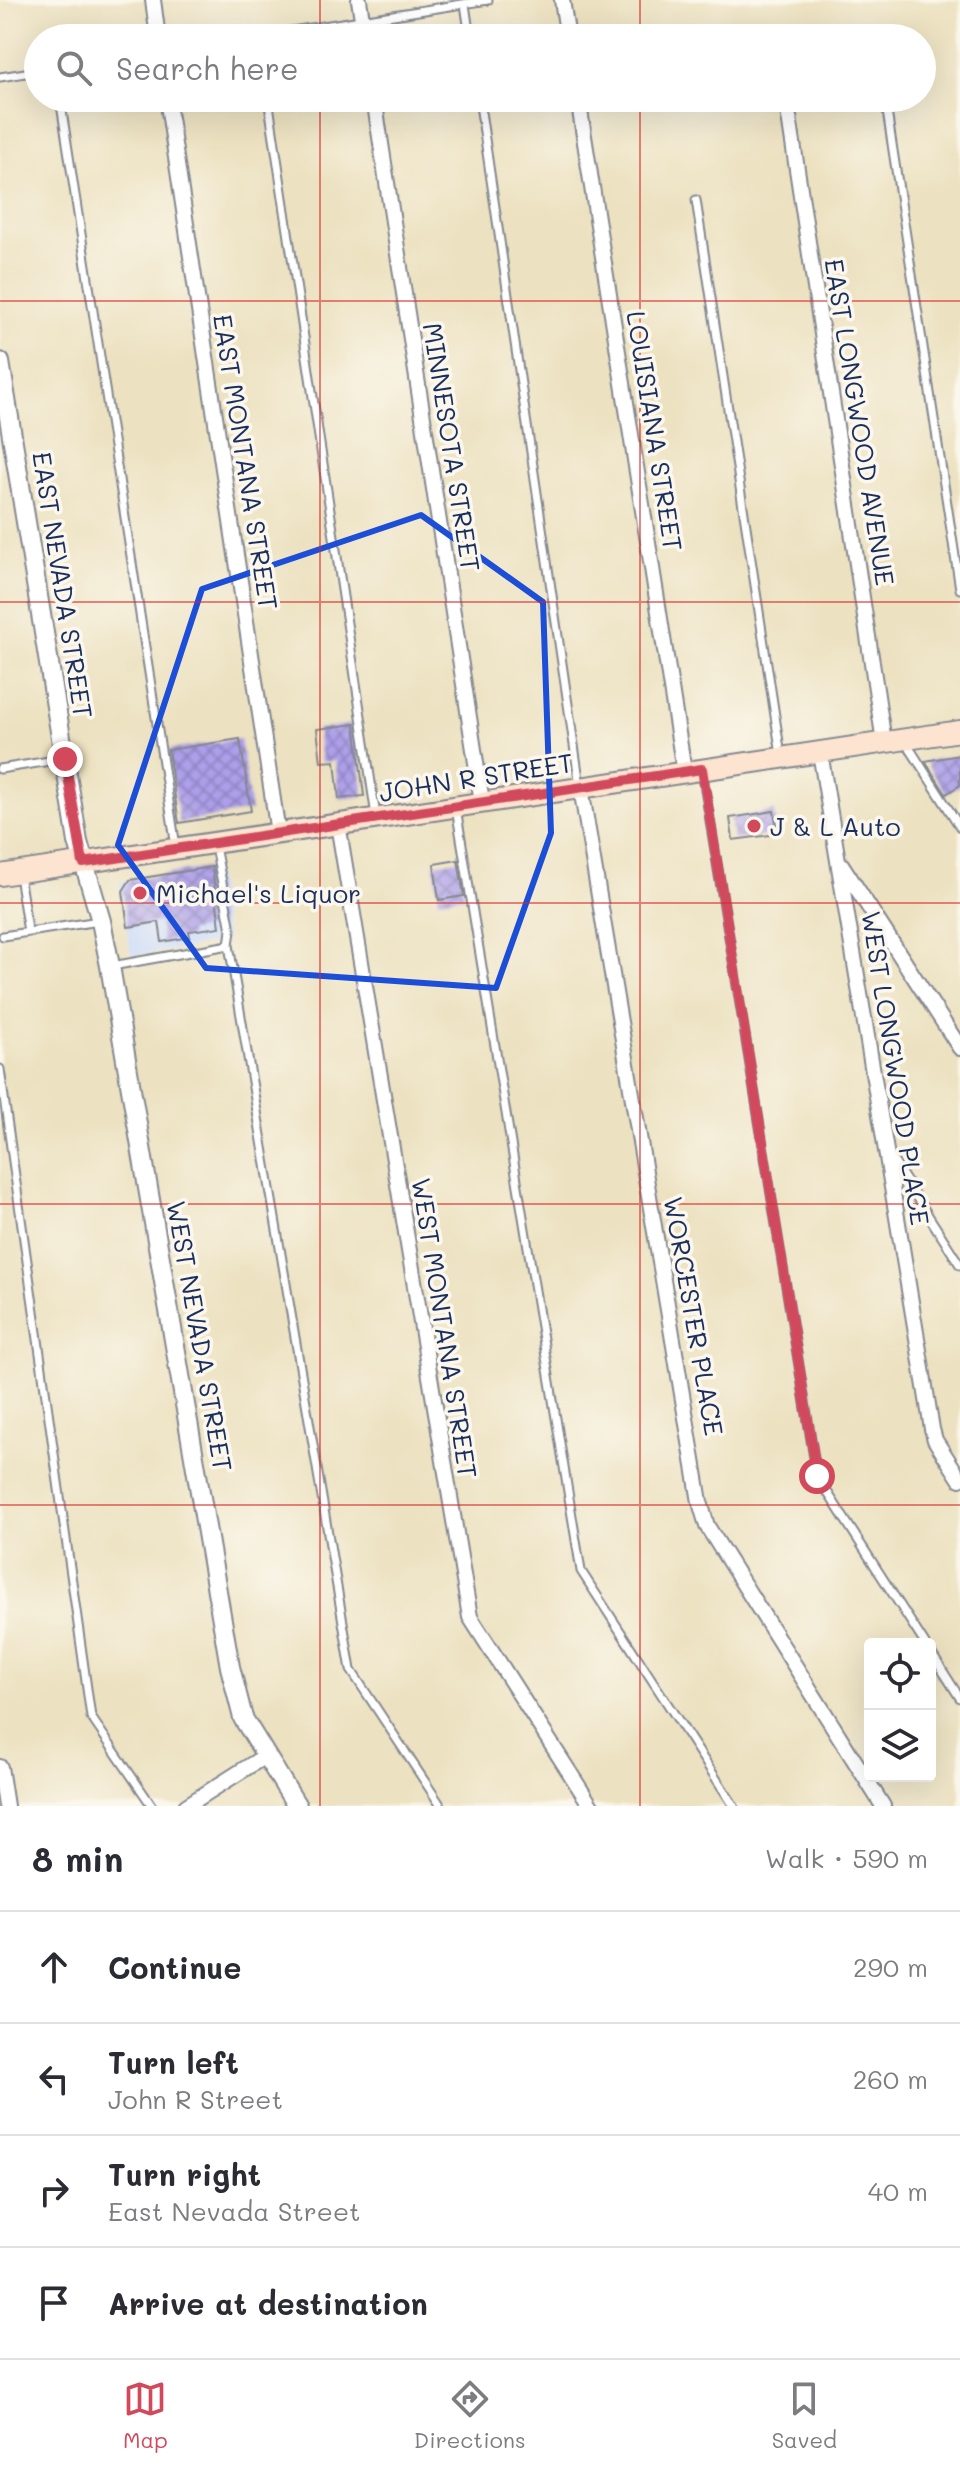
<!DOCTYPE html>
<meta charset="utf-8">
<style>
:root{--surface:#fff;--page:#f7f7f7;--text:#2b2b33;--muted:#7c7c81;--line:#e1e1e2;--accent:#d1495b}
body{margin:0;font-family:Mali,sans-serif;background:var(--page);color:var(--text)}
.controls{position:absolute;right:24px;bottom:24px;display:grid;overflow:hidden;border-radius:8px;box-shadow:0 8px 32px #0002}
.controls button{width:72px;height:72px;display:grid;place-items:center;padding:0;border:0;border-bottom:2px solid var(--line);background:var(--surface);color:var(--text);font:40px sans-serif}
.stop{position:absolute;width:24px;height:24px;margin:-18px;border:6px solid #d1495b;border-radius:50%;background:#fff}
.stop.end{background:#d1495b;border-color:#fff;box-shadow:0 2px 8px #0008}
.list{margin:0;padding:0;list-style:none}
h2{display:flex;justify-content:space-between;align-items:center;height:104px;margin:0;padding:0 32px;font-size:34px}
h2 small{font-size:26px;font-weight:400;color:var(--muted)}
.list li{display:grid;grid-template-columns:52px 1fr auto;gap:24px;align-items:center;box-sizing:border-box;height:112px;padding:0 32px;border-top:2px solid var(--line)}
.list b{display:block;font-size:30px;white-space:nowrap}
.list p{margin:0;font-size:26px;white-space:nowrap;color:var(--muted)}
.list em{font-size:26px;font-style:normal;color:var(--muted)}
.icon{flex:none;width:44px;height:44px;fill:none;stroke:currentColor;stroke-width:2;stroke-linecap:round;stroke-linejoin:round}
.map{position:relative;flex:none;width:960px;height:1806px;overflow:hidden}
.search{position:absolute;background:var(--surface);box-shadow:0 8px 32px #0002;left:24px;right:24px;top:24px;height:88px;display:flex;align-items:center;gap:20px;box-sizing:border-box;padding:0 28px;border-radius:44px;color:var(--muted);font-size:30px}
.sheet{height:552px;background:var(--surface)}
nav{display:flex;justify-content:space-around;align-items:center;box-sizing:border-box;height:112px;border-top:2px solid var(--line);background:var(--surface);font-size:22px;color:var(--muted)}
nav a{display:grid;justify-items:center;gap:4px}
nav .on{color:var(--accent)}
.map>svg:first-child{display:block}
.built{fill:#ccdbfa}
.building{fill:url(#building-cross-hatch)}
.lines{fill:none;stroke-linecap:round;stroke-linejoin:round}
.service-casing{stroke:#84888f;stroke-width:11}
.minor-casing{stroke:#84888f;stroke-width:18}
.tertiary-casing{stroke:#84888f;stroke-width:22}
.secondary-casing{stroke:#84888f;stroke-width:24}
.service{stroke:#fff;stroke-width:7}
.minor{stroke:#fff;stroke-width:14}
.tertiary{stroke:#fff;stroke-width:18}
.secondary{stroke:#fde4d0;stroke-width:20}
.route{stroke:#d1495b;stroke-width:10}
.marked{fill:none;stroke:#1d4ed8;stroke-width:6;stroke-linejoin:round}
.grid{fill:none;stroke:#d62828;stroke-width:2;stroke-opacity:0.55}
.poi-dot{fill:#d1495b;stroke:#fbf7ec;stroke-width:3}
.labels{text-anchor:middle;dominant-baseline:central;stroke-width:7;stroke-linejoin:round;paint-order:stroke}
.street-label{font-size:26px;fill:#1b2f5e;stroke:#fbf7ec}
.poi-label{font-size:26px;fill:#1b2f5e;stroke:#fbf7ec;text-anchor:start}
</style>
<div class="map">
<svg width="960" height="1806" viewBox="0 0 960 1806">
<defs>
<pattern id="building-cross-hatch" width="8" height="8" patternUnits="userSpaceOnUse" patternTransform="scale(2)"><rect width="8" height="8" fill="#ad9fe9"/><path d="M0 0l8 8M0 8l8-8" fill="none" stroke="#8c82c0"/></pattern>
</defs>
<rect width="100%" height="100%" fill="#fbf7ec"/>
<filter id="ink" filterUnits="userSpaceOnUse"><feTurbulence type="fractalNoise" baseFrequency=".0125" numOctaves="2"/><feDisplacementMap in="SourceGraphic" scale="16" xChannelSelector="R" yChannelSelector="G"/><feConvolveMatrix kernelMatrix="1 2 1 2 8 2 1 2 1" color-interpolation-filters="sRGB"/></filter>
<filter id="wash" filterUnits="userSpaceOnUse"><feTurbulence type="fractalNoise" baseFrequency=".006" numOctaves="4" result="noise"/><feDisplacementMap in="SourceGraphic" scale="32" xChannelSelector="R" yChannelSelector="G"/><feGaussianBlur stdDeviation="1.8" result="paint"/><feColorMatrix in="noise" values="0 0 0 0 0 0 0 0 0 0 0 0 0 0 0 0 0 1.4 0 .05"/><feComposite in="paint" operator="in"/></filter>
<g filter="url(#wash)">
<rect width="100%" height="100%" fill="#ece1c0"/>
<path class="built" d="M215,868l11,74 -95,14 -11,-74z"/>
<g id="blocks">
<path class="building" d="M355,724l9,72 -25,3 -4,-38 -14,1 -4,-33z
M240,739l11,72 -72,12 -11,-73z
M960,755v30l-14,9 -21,-33z
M774,811l4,23 -45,6 -3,-22z
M458,860l6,36 -25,4 -5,-36z
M212,867l8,60 -31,4 1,6 -28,5 -3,-20 -31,5 -5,-36 7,-11z"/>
</g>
</g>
<g filter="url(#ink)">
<use href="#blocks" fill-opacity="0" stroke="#84888f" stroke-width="2"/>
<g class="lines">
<g class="service-casing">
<path id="service" d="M465,4l5,34
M247,38l241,-38
M0,77l38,-6
M60,98l116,749
M268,98l108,718
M479,98l101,688
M885,98l75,491
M696,200l85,555
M905,741l55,86
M0,769l62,-10
M702,771l115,705 108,168
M456,808l125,763 153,235
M19,875l9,57
M3,936l96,-15
M229,945l122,725 90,136
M112,966l117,-21 2,-15 -16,-84
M0,1069l91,648 61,89
M890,1156l70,109
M930,1651l30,47"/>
</g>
<g class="minor-casing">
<path id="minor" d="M153,0l5,38
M359,0l6,38
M562,0l6,38
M167,98l111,735
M374,98l108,704
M578,98l106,673
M788,110l96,632
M820,752l112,677 3,11 25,39
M581,788l119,714 7,24 176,280
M338,824l132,793 121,189
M841,864l119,184
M0,1767l6,39
M186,1806l79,-50"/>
</g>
<g class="tertiary-casing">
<path id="tertiary" d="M0,362l78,480 23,79 9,45 120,701 13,51 54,88"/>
</g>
<g class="secondary-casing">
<path id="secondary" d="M0,875l960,-144"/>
</g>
<use href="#service" class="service"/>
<use href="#minor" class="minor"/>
<use href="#tertiary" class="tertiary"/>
<use href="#secondary" class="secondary"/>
</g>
</g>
<g class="lines" filter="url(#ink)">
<path class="route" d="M65,759l18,104 619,-94 115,707"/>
</g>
<path class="marked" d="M421,515l122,87 8,231 -55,155 -290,-20 -88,-123 84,-256z"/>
<path class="grid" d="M320,0v38M640,0v38M320,98v1708M640,98v1708M0,301h960M0,602h960M0,903h960M0,1204h960M0,1505h960"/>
<g class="poi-dot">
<circle cx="754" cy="826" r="8"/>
<circle cx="140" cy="893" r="8"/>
</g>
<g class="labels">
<g class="street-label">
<text transform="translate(860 422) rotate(81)">EAST LONGWOOD AVENUE</text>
<text transform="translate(655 431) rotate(81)">LOUISIANA STREET</text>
<text transform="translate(452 447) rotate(81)">MINNESOTA STREET</text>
<text transform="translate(246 462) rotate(81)">EAST MONTANA STREET</text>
<text transform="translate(63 585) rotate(81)">EAST NEVADA STREET</text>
<text transform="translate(476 777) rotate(-9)">JOHN R STREET</text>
<text transform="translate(896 1068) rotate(81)">WEST LONGWOOD PLACE</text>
<text transform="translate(694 1316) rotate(80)">WORCESTER PLACE</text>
<text transform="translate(445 1328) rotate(81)">WEST MONTANA STREET</text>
<text transform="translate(200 1336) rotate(80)">WEST NEVADA STREET</text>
</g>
<g class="poi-label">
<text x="770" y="826">J &amp; L Auto</text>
<text x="156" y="893">Michael's Liquor</text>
</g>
</g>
</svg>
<div class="controls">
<button><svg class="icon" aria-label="locate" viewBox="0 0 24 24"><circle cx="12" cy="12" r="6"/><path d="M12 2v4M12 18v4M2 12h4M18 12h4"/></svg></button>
<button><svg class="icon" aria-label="layers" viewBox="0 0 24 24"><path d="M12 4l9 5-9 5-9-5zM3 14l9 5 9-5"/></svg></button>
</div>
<div class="stop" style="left:817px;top:1476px"></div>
<div class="stop end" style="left:65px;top:759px"></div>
<div class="search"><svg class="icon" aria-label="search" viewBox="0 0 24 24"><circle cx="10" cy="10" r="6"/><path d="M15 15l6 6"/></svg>Search here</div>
</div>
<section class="sheet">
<h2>8 min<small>Walk · 590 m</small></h2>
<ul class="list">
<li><svg class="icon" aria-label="ahead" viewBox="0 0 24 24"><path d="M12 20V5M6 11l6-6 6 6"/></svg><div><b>Continue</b></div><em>290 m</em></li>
<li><svg class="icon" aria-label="left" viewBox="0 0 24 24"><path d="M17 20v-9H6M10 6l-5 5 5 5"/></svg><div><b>Turn left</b><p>John R Street</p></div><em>260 m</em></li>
<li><svg class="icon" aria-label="right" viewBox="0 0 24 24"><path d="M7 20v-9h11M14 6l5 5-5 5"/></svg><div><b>Turn right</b><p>East Nevada Street</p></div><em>40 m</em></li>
<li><svg class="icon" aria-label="arrive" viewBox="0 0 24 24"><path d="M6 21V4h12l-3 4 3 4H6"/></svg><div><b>Arrive at destination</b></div></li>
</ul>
</section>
<nav>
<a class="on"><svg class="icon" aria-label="map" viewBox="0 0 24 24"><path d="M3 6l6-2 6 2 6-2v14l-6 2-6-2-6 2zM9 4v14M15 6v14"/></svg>Map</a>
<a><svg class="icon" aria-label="directions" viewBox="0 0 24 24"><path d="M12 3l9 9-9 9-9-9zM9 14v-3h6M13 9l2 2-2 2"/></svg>Directions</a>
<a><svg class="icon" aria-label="saved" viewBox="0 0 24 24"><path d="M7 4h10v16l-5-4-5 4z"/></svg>Saved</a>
</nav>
